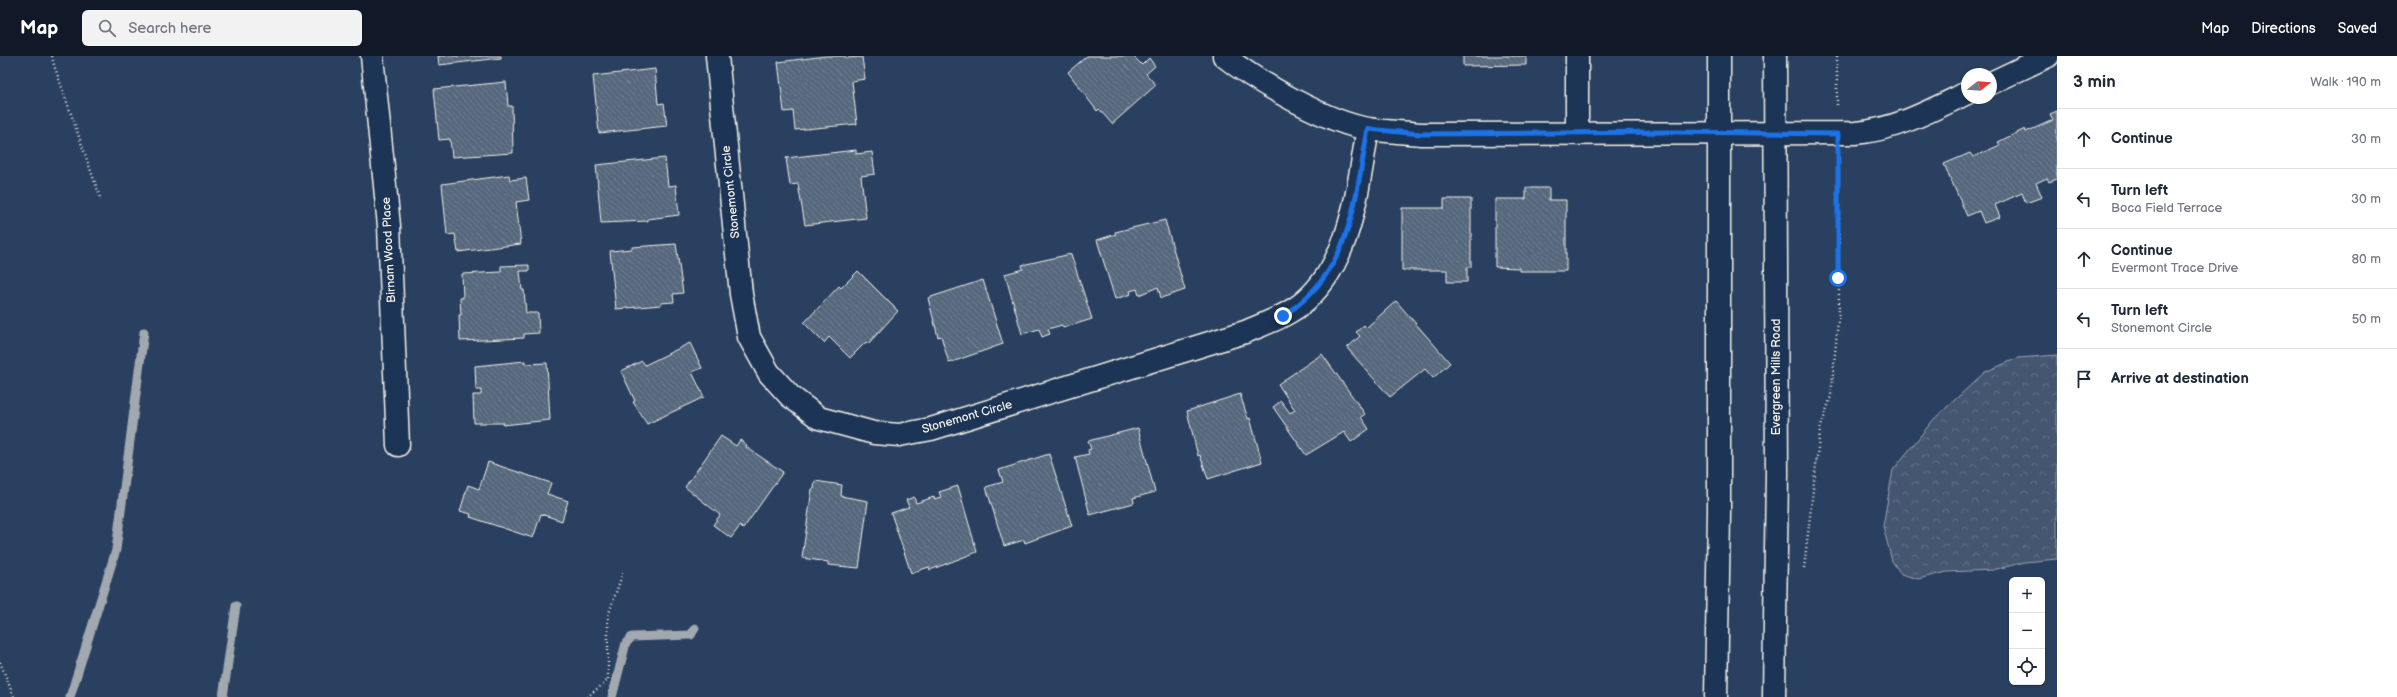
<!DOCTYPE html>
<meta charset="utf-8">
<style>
:root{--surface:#fff;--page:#f2f2f3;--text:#1f2937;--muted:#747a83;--line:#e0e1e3;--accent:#111827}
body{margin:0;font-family:"Balsamiq Sans",sans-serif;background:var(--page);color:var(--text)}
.controls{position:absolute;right:12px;bottom:12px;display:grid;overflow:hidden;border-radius:6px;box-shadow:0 1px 3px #0004}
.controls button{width:36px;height:36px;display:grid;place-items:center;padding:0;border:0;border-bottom:1px solid var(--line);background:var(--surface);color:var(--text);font:20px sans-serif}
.compass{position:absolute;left:1961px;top:12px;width:36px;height:36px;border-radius:50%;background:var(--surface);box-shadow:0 1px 3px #0004;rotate:73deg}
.stop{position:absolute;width:12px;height:12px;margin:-9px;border:3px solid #1a73e8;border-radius:50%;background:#fff}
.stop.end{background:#1a73e8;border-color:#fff;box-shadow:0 1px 4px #0008}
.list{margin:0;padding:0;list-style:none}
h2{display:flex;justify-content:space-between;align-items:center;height:52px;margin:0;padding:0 16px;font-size:17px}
h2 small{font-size:13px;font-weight:400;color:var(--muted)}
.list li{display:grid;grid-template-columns:26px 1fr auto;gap:12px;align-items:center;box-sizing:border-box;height:60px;padding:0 16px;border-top:1px solid var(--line)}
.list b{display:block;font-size:15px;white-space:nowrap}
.list p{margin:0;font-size:13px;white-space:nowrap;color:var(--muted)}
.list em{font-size:13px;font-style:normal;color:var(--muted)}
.icon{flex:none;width:22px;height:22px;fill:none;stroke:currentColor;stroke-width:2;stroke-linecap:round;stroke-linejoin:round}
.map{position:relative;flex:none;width:2057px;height:641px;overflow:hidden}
header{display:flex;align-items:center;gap:24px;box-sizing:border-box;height:56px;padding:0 20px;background:var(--accent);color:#fff}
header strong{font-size:19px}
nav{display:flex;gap:22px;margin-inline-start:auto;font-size:14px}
.search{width:280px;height:36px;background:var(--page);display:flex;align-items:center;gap:10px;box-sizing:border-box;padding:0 14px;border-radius:6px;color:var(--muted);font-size:15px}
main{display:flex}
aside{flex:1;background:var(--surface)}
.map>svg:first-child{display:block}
.forest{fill:url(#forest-crowns);stroke:#9ca4ac}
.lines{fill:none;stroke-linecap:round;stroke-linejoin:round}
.stream{stroke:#a1a8b0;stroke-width:9}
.building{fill:url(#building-back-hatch);stroke:#f4f1e8}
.street-casing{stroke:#f4f1e8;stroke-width:25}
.primary-casing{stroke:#f4f1e8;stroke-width:25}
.path{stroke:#f4f1e8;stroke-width:2.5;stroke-dasharray:1 3;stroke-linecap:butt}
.street{stroke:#1d3557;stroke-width:22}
.primary{stroke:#1d3557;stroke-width:22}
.route{stroke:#1a73e8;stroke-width:5}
.labels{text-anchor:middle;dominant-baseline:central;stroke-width:3;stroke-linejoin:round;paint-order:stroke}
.street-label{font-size:12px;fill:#f4f1e8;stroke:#1d3557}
</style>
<header>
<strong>Map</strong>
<div class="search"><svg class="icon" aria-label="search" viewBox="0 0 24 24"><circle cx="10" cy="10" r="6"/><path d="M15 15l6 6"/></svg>Search here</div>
<nav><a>Map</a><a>Directions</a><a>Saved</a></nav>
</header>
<main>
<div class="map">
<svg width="2057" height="641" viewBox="0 0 2057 641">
<defs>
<pattern id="forest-crowns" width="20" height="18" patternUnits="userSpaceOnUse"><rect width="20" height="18" fill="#445771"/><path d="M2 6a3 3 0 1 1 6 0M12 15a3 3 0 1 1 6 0" fill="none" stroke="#607085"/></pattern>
<pattern id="building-back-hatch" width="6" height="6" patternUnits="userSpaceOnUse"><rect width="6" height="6" fill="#56677d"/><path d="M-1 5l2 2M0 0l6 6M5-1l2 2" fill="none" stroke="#6f7d8f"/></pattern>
</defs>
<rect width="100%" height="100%" fill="#2a4060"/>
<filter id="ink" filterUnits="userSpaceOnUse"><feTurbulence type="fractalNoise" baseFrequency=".025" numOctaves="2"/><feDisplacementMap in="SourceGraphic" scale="8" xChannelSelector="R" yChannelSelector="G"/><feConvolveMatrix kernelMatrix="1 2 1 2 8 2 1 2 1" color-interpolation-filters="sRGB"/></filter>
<g filter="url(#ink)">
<path class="forest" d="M2057,299v204l-32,3 -32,8 -46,2 -29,7 -17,-5 -9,-13 -9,-35 10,-56 41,-51 51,-47 33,-14z"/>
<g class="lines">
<path class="stream" d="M70,641l46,-147 28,-218
M223,641l13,-91
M612,641l14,-54 6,-6 59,-2 4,-7"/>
</g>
<path class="building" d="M438,0h63v2l-62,7z
M826,0h19l1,2 16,-1 3,22 -13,2 5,43 -62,6 -2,-19 -9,1 -6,-50z
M1087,0h46l9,9 7,-7 6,8 -9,8 10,11 -44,39 -13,-15 -2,2 -29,-39z
M1463,0h63v9l-63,1z
M655,13l3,35 6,-1 3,23 -68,7 -6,-57z
M506,26l2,24h4l1,47 -61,4 -2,-18 -11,1 -5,-51z
M2057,55v68l-8,3 -2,-4 -11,5 6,14 -16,6 -4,-10 -27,12 5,12 -16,6 -5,-12 -12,5 -23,-52 26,-11 3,4 27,-12 -2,-3 27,-13 1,3 27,-12 -3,-6z
M856,94v4l16,-2 3,22 -14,2 5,42 -61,7 -7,-41 -8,1 -4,-27z
M665,102l3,28 8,-1 3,30 -31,4v2l-47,2 -5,-58z
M509,119l1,5 16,-2 3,22 -13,2 5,42 -63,8 -3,-18 -8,1 -5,-51z
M1526,132h23v12h17v71h-47v-3l-24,-1v-68h31z
M1444,143h27v68h-4v15h-20v-12h-45v-62h42z
M1165,164l20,70 -24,8 -3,-11 -19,8 -2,-6 -7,2 1,3 -16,5 -18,-59 19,-6 -1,-2z
M676,188l7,49 -10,1 1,8 -13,1v2l-45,4 -6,-58 22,-2v-2z
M1071,198l21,65 -29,9 -1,-3 -14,4 2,5 -8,3 -3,-8 -17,5 -17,-60 18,-5 -1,-4z
M529,209v6h-9l2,19h2l2,23h12l1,20 -15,1v4l-64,3 -1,-26h2l-1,-17h3l-1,-24 39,-2v-6z
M858,215l40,40 -30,33 -2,-2 -16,16 -21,-21 -5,6 -20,-20 35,-37 2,2z
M983,224l20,64 -54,19 -8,-27 -3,1 -10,-39z
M1396,245l54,62 -17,15 -8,-9 -35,28 -43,-49 13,-12 -4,-4 8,-7 2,3z
M690,287l12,25 -10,4 12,25 -57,27 -14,-22 2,-1 -14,-30 21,-10 3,4z
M1322,298l43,60 -4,3 8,12 -18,13 -7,-10 -38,23 -33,-48 8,-6 9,12 5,-3 -17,-26z
M525,305v3l22,-1 3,57 -47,5 1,-2h-30l-1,-28h8v-5h-5l-1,-24z
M1240,338l8,25 2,-1 12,44 -54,17 -8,-24 -2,1 -11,-45z
M1138,372l17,64 -22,6 1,5 -44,12 -15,-58 14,-3 -1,-4 3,-1 -3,-8z
M721,380l15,10 4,-6 7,5 -1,2 37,25 -40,57 -3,-3 -9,12 -18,-13 7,-10 -35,-28z
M1049,398l23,72 -47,17 -1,-3 -20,6 -18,-59 17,-5 -4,-12z
M488,406l63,21 -4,11 21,7 -6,20 -21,-7 -8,24 -63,-21 1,-3 -11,-3 8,-26 11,4z
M815,425l27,4 -1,11 27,5 -9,67 -31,-3v-3l-26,-4 10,-69h2z
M958,430l19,66 -47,18 -1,-3 -18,6 -20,-60 18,-6 -3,-7 8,-3 2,6 18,-6v2l7,-2 -2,-5z"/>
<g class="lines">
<g class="street-casing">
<path id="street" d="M372,0l17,170 9,219
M717,0l24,238 8,43 20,36 21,23 29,22 55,15 25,2 32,-6 314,-97c19,-8 39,-15 55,-27 52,-40 57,-116 68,-176
M1224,0c33,26 104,67 145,73 17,3 35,3 52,5l434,-1c40,-3 77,-23 112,-40
M1991,27l57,-27
M1577,78v-78"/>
</g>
<g class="primary-casing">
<path id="primary" d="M1716,641l3,-184v-457
M1774,641l3,-224 -2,-417"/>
</g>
<path class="path" d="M52,0l2,9 47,135
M1837,0v51
M1804,512l16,-138 11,-34 8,-86 -1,-152
M0,606l14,35
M587,641l21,-17v-64l15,-44"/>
<use href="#street" class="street"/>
<use href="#primary" class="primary"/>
</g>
</g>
<g class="lines" filter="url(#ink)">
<path class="route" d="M1283,260c69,-45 71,-112 85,-187l53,5 252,-2 165,2v144"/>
</g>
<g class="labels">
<g class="street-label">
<text transform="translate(731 136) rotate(-96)">Stonemont Circle</text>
<text transform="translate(389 194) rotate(-93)">Birnam Wood Place</text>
<text transform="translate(1776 321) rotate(-90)">Evergreen Mills Road</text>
<text transform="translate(967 361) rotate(-16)">Stonemont Circle</text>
</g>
</g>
</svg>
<div class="controls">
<button>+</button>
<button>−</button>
<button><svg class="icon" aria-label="locate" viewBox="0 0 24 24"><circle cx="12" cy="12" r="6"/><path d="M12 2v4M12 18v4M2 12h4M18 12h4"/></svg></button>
</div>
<svg class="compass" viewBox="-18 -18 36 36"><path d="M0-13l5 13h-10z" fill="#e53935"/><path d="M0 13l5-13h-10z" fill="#747a83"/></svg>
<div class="stop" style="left:1838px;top:222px"></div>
<div class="stop end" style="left:1283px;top:260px"></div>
</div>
<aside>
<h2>3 min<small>Walk · 190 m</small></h2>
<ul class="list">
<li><svg class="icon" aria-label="ahead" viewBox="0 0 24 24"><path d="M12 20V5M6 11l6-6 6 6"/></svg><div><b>Continue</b></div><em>30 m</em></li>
<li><svg class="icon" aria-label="left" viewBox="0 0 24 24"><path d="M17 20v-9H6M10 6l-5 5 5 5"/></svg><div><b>Turn left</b><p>Boca Field Terrace</p></div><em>30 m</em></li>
<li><svg class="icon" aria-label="ahead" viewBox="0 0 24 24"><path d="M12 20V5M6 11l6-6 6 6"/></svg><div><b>Continue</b><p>Evermont Trace Drive</p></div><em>80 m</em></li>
<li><svg class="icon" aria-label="left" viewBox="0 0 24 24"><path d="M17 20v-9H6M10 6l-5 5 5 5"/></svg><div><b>Turn left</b><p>Stonemont Circle</p></div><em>50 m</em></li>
<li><svg class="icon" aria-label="arrive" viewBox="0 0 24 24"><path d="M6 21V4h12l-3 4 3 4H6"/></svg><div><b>Arrive at destination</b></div></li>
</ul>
</aside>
</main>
